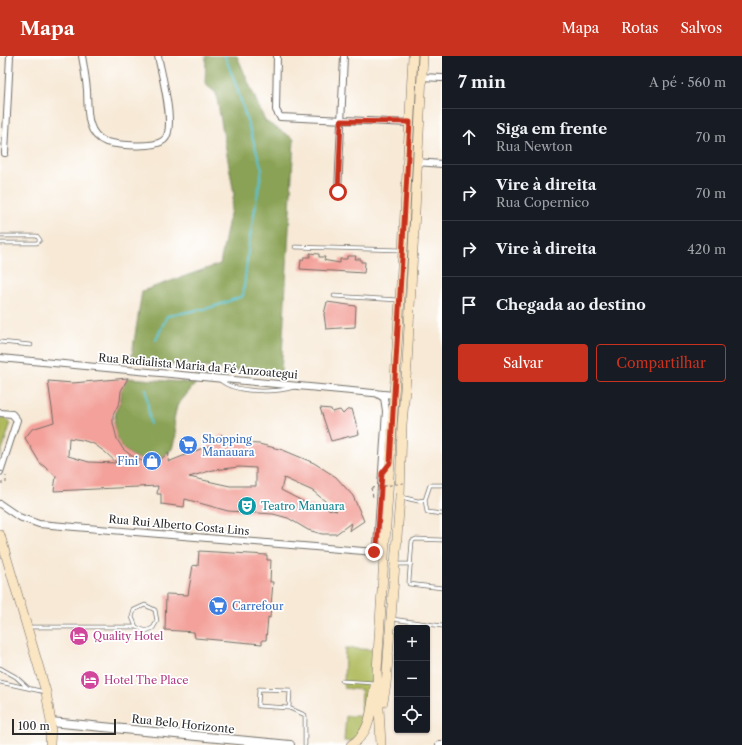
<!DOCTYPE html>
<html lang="pt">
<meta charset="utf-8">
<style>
:root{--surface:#171b24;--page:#242831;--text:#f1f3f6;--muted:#9ea1a6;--line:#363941;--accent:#c8321e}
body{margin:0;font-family:"Libre Caslon Text",serif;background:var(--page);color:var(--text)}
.controls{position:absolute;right:12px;bottom:12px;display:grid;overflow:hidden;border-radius:4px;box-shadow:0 1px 3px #0004}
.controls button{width:36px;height:36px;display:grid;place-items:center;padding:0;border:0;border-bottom:1px solid var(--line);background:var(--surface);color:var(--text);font:20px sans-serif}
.scale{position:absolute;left:12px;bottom:10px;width:104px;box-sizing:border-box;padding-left:4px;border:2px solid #2b2b2b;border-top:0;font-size:11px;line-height:14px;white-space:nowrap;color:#2b2b2b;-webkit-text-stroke:3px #fff;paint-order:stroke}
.stop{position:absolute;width:12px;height:12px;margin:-9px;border:3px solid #c8321e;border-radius:50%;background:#fff}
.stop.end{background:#c8321e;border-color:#fff;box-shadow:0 1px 4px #0008}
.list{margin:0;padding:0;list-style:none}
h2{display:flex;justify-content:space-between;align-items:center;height:52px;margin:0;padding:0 16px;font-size:17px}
h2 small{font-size:13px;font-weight:400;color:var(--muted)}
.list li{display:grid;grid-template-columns:26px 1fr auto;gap:12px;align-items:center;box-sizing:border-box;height:56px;padding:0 16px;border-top:1px solid var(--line)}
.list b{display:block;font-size:15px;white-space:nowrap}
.list p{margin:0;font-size:13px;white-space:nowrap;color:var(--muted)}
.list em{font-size:13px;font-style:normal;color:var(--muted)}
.actions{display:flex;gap:8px;padding:12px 16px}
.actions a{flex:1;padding:9px 0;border:1px solid var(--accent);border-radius:4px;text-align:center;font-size:14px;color:var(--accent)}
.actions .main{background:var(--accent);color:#fff}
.icon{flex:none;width:22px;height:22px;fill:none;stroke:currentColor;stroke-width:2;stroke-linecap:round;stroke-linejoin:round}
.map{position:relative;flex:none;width:442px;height:689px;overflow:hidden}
header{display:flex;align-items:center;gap:24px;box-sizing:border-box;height:56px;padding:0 20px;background:var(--accent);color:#fff}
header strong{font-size:19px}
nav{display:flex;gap:22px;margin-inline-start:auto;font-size:14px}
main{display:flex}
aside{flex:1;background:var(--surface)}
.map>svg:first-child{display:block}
.green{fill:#aeba5c;stroke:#6c7244}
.forest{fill:#8aa254;stroke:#5a6640}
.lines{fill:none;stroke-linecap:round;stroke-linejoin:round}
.stream{stroke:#58c3d1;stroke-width:2}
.building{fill:#f3a19a;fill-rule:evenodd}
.service-casing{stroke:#726e67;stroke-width:4.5}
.minor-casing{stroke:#726e67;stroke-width:8}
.tertiary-casing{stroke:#726e67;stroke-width:10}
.secondary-casing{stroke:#726e67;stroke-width:10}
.path{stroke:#726e67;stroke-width:1;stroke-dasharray:3 3;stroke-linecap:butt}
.service{stroke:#fff;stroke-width:3}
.minor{stroke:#fff;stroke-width:6}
.tertiary{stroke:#fff;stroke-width:8}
.secondary{stroke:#fbe6c4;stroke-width:9}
.path-bridge{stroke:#726e67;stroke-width:1;stroke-dasharray:3 3;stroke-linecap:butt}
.route{stroke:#c8321e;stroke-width:5}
.labels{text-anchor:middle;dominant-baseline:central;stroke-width:3.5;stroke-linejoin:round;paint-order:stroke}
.street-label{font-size:11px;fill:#2b2b2b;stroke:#fff}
.shop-label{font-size:11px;fill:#366cbe;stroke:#fff;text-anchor:start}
.culture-label{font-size:11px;fill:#0d838f;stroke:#fff;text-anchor:start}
.hotel-label{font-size:11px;fill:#b23c85;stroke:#fff;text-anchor:start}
</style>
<header>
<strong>Mapa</strong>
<nav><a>Mapa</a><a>Rotas</a><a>Salvos</a></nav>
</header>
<main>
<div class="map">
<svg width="442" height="689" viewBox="0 0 442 689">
<rect width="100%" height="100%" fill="#fff"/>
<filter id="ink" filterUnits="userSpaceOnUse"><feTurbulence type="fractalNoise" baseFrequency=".025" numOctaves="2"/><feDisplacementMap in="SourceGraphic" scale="8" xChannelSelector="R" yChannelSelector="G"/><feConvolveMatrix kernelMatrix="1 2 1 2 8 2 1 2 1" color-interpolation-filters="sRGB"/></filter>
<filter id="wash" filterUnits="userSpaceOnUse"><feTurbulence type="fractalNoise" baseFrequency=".012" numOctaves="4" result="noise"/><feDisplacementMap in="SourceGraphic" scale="16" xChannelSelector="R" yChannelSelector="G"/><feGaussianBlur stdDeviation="0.9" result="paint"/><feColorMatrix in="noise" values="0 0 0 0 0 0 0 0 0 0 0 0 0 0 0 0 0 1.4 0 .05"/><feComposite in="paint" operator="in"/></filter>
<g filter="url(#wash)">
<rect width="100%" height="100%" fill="#f7e9d6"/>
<path class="green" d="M0,361l6,1 4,7 -10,32z
M345,592l30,2 -8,76 -11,15h-12l2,-25h15l1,-26 -18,-2z"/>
<path class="forest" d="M206,0h31l28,65 29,18 -13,235 -150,-13 11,-70 78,-27 14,-70 -18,-101 -11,-9z
M128,322l68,5 -19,23 -3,13 2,16 -4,14 -17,14c-36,-6 -50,-29 -35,-62 1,-4 1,-6 1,-9 1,-5 5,-10 7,-14z"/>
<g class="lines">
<path class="stream" d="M156,284l11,-24 46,-9 30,-11 6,-53 13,-74 -25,-81 -12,-32
M146,333l4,35"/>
</g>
<g id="blocks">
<path class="building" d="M310,197l9,1v3h6l-1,3 4,1 12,2v-4h7v-3h9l-1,3h6v3h4l-1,11 -64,-4 1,-9h2l1,-3h6z
M327,246l29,4 -1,21 -29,2 -2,-15z
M128,322l-7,13 -1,10 -7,14v8l4,16 6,10 9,7 10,5 13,2 14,-10 -1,9 40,-16 14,-12 2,8 35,2 24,6 31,13 22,14 17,19 11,25 -15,10 2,-8 -15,11h-14l-14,-4 -20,-12 -15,-4 -45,-3 -43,-12 -1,8 -23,-3v-10h-4l1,-8 -104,5 2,-15 -16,-13 -15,-25 7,-9 22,-7 -6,-41 25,2zM69,382l13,2 12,4 11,8 12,11 -28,-1 -21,-6zM239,411l17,1v18h-26l-41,-9 24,-7zM284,422l29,13 24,20 -29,-7 -27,-14z
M320,352l11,1 1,3 8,-2 3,4 4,-4 5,-1 7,25 -28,7z
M199,495l68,4v5h4l-1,22h3l-3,36 -2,-1 -2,23h-4v4l-67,-6 -1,-6 -29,-2 1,-36 22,1 5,-30 5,1z"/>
</g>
</g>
<g filter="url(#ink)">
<use href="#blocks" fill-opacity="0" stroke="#726e67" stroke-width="1"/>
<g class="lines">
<g class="service-casing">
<path id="service" d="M0,180h37l3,4 -3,3h-37
M295,191l107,3
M334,240l64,4
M0,286l31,3
M220,324c15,13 55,13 74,7
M442,429h-12l-5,15 2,12 15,2
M401,441l17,4 7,-1
M442,484l-26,-1 -4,2 -3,40v3l33,4
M396,508h15
M392,563l50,7
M29,571h107l10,4 7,-3 4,-7 -2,-11 -10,-5 -11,5 -2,7 4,10
M0,612l16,9 12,11
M342,625l33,2
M0,626l45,10
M289,652l1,-18 -31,-1 -1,17 31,2 16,7v30"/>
</g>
<g class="minor-casing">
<path id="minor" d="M82,0c2,11 4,23 5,34 1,18 -2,44 19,52 13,3 47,7 58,-2 13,-11 -3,-68 -6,-84
M277,0l-1,54 4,7 130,6
M421,21l21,1
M5,97l5,-97
M417,106l25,2
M338,136l6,-136
M0,302l394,37
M0,357l12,1 5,6 -17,52
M0,448l19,13 20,7 336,28 2,-5 9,-136 -2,-13 -8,-5"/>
</g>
<g class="tertiary-casing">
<path id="tertiary" d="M51,666l239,23
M440,689h2"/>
</g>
<g class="secondary-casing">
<path id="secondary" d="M0,479l46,157 5,30 -1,23
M383,646l3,-17 14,-188 2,-72 5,-60 16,-309
M351,689c21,-13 20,-36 24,-59
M381,689l-4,-74 26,-421 10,-194"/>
</g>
<path class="path" d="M0,427h6v-7
M371,432l2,9"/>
<use href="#service" class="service"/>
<use href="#minor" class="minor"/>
<use href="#tertiary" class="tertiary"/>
<use href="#secondary" class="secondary"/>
<path class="path-bridge" d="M0,415l5,1
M371,432l33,-5"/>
</g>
</g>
<g class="lines" filter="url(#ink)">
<path class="route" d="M338,136l3,-71 69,1 -20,341 -8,10 -5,74 -3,5"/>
</g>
<defs>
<g id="supermarket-disc" transform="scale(1)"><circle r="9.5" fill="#3f7fe0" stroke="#fff"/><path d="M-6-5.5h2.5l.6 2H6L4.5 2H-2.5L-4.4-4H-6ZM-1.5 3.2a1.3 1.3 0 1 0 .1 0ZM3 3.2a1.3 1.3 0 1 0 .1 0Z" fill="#fff"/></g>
<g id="shop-disc" transform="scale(1)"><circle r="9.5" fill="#3f7fe0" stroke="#fff"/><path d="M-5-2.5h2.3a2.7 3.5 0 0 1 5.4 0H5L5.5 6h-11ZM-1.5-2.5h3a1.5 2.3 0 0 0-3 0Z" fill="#fff"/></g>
<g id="theatre-disc" transform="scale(1)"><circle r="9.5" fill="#0f9aa8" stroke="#fff"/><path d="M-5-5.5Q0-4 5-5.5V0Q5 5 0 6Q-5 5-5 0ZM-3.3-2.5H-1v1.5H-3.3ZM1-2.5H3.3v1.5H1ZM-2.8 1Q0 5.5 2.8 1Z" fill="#fff"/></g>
<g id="hotel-disc" transform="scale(1)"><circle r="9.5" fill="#d1479c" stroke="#fff"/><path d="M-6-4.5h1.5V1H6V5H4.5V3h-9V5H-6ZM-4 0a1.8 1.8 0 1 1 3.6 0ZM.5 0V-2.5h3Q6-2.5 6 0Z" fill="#fff"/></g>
</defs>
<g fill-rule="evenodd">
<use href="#supermarket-disc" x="188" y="389"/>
<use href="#shop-disc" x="152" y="405"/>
<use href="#theatre-disc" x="247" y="450"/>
<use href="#supermarket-disc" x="218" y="550"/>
<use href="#hotel-disc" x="79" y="580"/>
<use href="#hotel-disc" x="90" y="624"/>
</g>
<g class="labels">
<g class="street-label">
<text transform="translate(198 310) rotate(5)">Rua Radialista Maria da Fé Anzoategui</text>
<text transform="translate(179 469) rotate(5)">Rua Rui Alberto Costa Lins</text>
<text transform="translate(183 668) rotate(6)">Rua Belo Horizonte</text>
</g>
<g class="shop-label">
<text x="202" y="383">Shopping<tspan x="202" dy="13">Manauara</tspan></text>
<text x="138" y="405" text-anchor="end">Fini</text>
<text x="232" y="550">Carrefour</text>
</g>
<g class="culture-label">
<text x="261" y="450">Teatro Manuara</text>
</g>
<g class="hotel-label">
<text x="93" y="580">Quality Hotel</text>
<text x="104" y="624">Hotel The Place</text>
</g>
</g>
</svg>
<div class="controls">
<button>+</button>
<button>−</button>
<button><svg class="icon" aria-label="locate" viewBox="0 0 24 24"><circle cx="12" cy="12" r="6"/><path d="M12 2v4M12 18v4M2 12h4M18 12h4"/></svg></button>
</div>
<div class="scale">100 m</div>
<div class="stop" style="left:338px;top:136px"></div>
<div class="stop end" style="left:374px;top:496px"></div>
</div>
<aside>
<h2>7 min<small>A pé · 560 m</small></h2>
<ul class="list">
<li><svg class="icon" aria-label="ahead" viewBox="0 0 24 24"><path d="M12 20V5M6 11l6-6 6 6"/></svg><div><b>Siga em frente</b><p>Rua Newton</p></div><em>70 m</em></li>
<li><svg class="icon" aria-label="right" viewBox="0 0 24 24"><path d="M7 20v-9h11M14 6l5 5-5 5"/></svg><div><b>Vire à direita</b><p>Rua Copernico</p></div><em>70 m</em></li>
<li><svg class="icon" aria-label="right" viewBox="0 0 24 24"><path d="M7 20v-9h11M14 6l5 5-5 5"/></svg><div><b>Vire à direita</b></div><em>420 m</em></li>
<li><svg class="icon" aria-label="arrive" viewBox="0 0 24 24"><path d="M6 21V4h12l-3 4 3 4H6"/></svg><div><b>Chegada ao destino</b></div></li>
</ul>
<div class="actions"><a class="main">Salvar</a><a>Compartilhar</a></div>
</aside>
</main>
